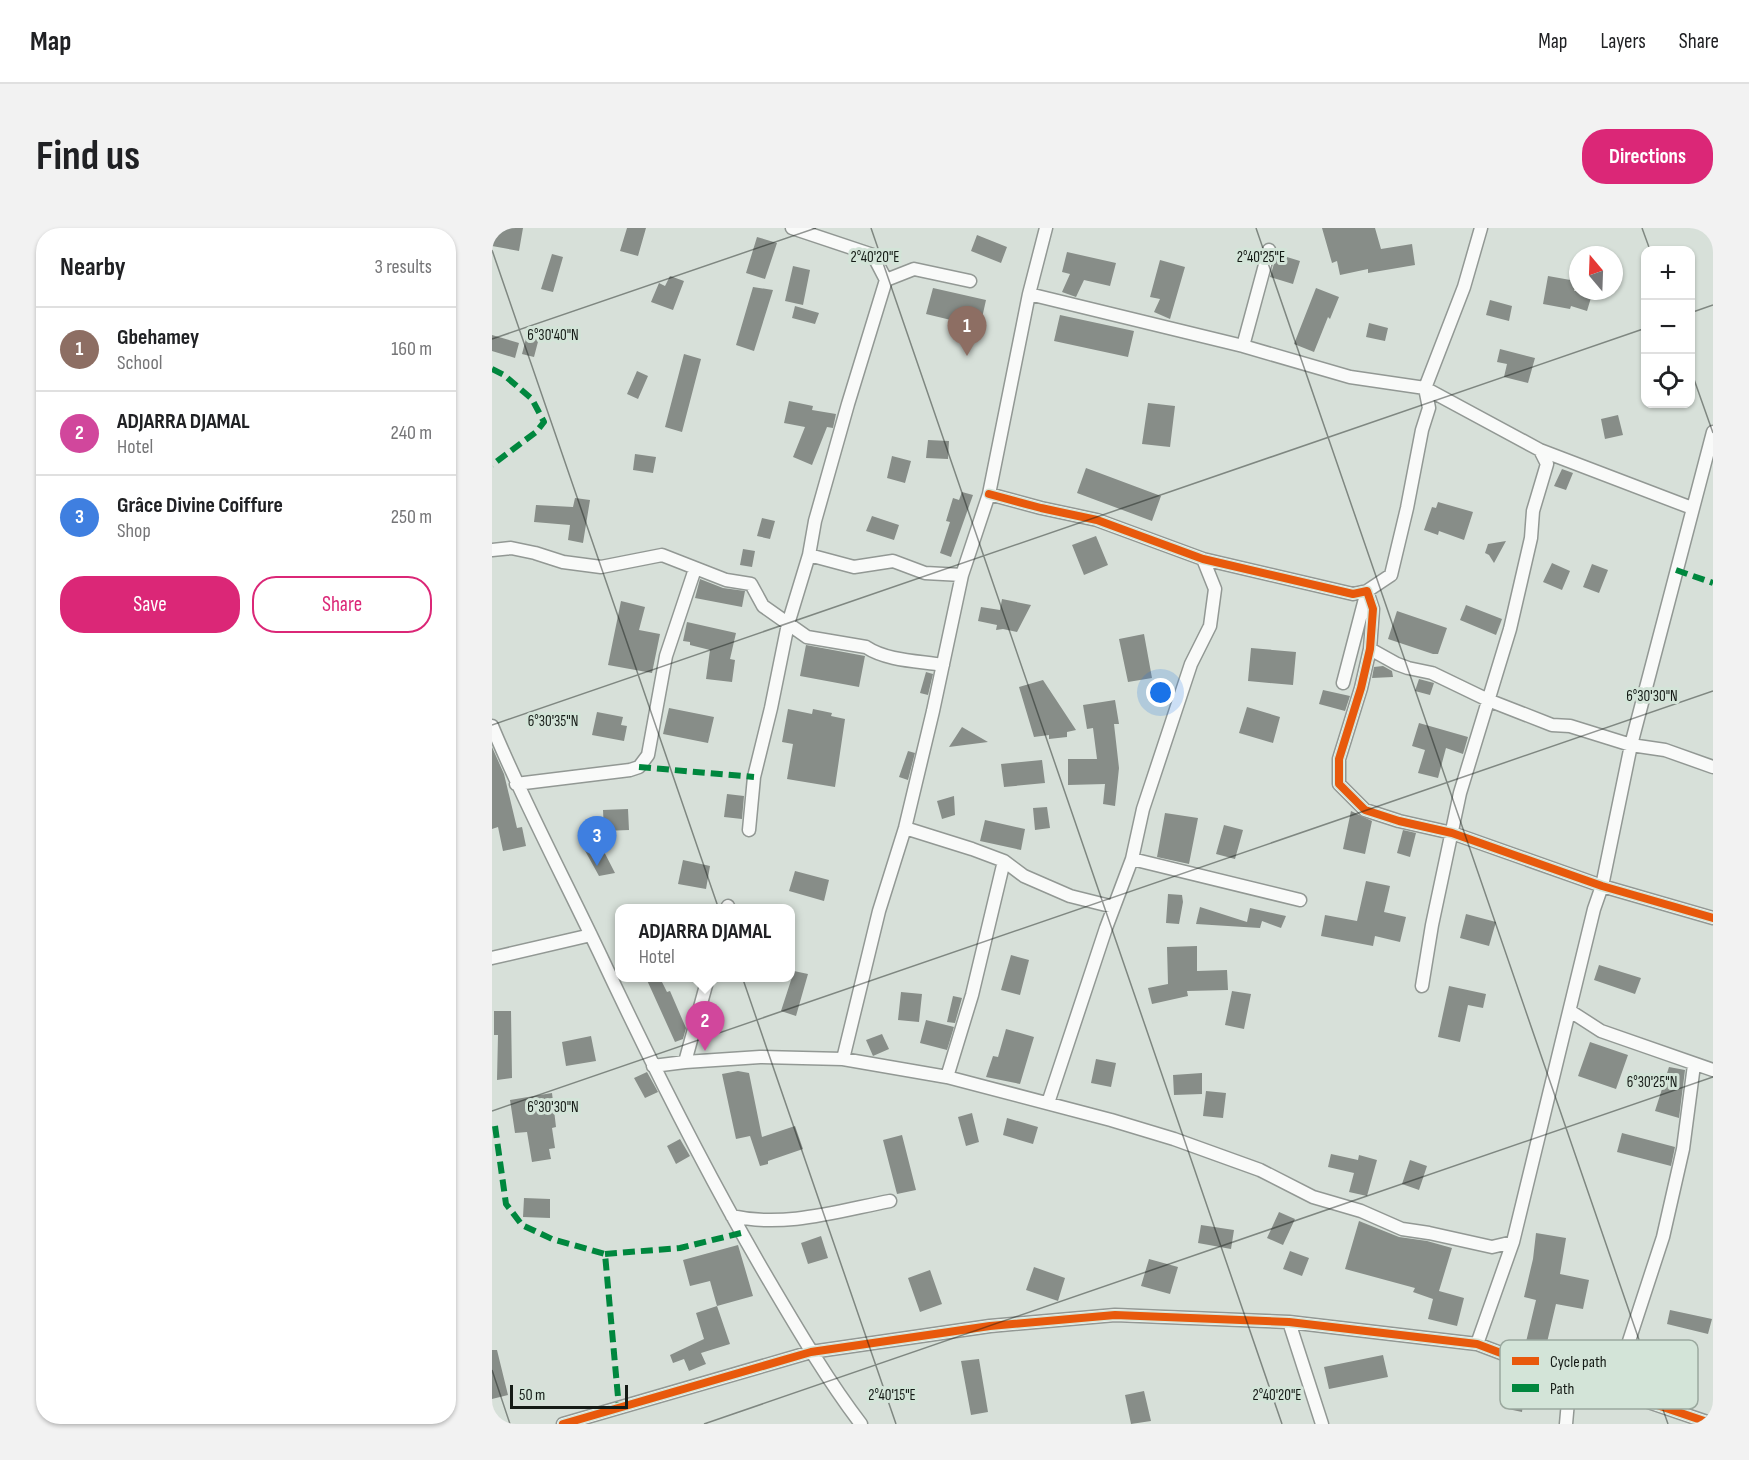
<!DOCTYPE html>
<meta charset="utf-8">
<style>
:root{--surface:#fff;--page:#f2f2f2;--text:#202124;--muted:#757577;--line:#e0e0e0;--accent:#db2777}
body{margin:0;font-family:"Sofia Sans Condensed",sans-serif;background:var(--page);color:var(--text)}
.controls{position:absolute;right:18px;top:18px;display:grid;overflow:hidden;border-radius:12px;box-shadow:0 2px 4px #0004}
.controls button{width:54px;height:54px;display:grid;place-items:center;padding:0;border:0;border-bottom:2px solid var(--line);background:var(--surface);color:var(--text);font:30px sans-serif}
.compass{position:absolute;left:1077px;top:18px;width:54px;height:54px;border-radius:50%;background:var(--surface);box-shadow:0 2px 4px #0004;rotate:341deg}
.scale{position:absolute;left:18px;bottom:15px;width:118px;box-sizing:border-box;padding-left:6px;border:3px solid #151b16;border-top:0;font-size:16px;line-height:21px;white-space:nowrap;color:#151b16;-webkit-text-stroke:4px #d3e4d8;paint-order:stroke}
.you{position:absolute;left:669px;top:465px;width:21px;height:21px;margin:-15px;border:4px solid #fff;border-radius:50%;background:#1a73e8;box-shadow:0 0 0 9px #1a73e833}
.badge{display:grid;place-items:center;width:39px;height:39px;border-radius:50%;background:var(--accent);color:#fff;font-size:20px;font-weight:700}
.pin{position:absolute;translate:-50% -50px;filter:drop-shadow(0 2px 3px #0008)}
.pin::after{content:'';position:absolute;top:32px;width:21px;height:18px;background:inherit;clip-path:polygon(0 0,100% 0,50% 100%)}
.popup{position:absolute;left:123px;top:676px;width:180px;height:78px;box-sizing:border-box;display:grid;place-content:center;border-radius:12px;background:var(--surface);filter:drop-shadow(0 2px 4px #0005);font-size:20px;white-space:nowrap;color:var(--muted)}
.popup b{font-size:22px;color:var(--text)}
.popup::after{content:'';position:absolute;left:50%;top:100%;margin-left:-12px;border:12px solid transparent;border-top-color:var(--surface)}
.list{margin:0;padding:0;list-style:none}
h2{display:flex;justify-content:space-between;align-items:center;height:78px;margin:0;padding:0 24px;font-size:26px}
h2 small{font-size:20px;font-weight:400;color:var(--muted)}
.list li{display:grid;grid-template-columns:39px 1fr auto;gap:18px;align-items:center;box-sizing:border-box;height:84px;padding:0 24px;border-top:2px solid var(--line)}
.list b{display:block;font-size:22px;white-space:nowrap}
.list p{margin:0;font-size:20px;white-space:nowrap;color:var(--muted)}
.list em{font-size:20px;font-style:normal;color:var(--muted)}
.actions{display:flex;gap:12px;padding:18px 24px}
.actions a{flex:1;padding:14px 0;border:2px solid var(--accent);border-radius:24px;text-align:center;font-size:21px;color:var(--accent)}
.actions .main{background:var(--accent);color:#fff}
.icon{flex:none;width:33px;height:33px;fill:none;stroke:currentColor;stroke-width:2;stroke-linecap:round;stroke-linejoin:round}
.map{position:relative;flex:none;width:1221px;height:1196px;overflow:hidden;border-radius:24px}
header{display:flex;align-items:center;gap:36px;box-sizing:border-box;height:84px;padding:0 30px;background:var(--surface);border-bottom:2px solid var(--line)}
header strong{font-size:28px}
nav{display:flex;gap:33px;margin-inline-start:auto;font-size:21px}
.intro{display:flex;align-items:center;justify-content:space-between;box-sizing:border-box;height:144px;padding:0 36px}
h1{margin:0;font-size:42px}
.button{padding:15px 27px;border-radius:24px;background:var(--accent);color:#fff;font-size:21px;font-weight:700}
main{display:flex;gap:36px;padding:0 36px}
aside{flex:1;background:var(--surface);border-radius:24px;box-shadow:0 2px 4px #0004}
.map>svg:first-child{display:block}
.building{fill:#878d88}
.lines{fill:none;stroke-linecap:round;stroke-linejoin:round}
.minor-casing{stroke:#929894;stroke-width:15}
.minor{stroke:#f9faf9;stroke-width:12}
.quiet{stroke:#00873e;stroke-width:6;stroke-dasharray:12 6;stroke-linecap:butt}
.cycleway-casing{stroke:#d3e4d8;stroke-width:11}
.cycleway{stroke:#e8590c;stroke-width:8}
.ticks{fill:none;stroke:#151b16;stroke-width:1.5;stroke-opacity:0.45}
.key{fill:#d3e4d8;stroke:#9aa89e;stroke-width:1.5}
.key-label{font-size:16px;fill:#151b16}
.ticks-label{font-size:15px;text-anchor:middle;fill:#151b16;stroke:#d3e4d8;stroke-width:6;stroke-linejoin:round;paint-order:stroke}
</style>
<header>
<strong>Map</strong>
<nav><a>Map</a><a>Layers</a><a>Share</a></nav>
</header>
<div class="intro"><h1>Find us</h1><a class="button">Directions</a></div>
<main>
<aside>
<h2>Nearby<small>3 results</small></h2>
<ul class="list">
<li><span class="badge" style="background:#8d6e63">1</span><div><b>Gbehamey</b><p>School</p></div><em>160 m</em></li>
<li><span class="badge" style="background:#d1479c">2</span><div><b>ADJARRA DJAMAL</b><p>Hotel</p></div><em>240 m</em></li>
<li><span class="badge" style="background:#3f7fe0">3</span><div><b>Grâce Divine Coiffure</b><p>Shop</p></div><em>250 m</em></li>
</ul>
<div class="actions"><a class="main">Save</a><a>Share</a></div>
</aside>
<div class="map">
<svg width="1221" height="1196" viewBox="0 0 1221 1196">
<rect width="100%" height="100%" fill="#d7e0d9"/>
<path class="building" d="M0,0h31l-4,23 -27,-5z
M135,0h19l-8,28 -18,-5z
M830,0h53l6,21 31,-5 3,21 -47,8v-4l-28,6 -3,-14 -5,2z
M485,7l30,12 -6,16 -30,-12z
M265,9l20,6 -12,36 -19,-6z
M575,24l49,11 -6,23 -26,-6 -8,17 -14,-5 8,-18 -8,-2z
M60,26l11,3 -10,35 -12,-3z
M785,26l23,7 -7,23 -23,-7z
M668,32l25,7 -15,52 -16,-7 6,-13 -10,-2z
M301,38l17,4 -7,35 -18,-4z
M178,48l14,5 -11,29 -22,-8 8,-19 6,3z
M1056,48l28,5 -2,10h19l-6,20 -16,-5 -1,3 -27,-5z
M261,59l20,3 -19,61 -18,-6z
M441,60l53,12 -6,27 -54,-13z
M824,60l23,9 -9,22 -2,-2 -14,35 -20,-8z
M998,72l22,6 -3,15 -23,-6z
M303,78l24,7 -4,11 -23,-6z
M568,87l74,16 -6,26 -74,-16z
M877,95l19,5 -3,13 -19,-4z
M36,103l12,3 -6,23 -12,-3z
M0,107l27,8 -4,15 -23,-7z
M1008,121l35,9 -7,25 -24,-6 3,-13 -10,-2z
M192,126l17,5 -19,73 -17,-5z
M145,143l11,5 -10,23 -11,-5z
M297,173l24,5 -1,4 24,4 -3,14 -6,-1 -15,38 -19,-8 12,-30 -21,-4z
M656,175l27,3 -5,41 -28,-3z
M1126,187l5,20 -18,4 -4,-20z
M436,212l21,1 -1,18 -22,-1z
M143,226l21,3 -3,16 -20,-3z
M400,228l19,5 -6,22 -18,-5z
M594,240l75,28 -9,25 -75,-28z
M1070,241l11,4 -7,17 -12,-4z
M470,264l11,3 -22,62 -11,-4 10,-31 -4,-1 7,-23 6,2z
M83,270l15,2 -7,43 -15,-3 2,-15 -36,-3 2,-17 37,2z
M946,274l35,10 -9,28 -25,-9 -1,4 -14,-5 8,-23 4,1z
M380,288l27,9 -5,15 -28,-9z
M270,290l13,3 -5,18 -13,-3z
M604,308l12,29 -24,10 -12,-30z
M1014,313l-12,22 -5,-8 -4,-2 3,-9z
M251,321l12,2 -3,16 -12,-2z
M1060,335l18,8 -8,19 -19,-8z
M1100,336l16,6 -9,23 -16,-6z
M208,351l23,9 22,3 -3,16 -47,-9z
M510,371l29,6 -14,27 -14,-3 -7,1 1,-5 -19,-4 3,-14 19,3z
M129,373l24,6 -6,23 21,4 -8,39 -44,-8z
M974,377l36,14 -6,16 -36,-15z
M905,383l50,17 -9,26h-5l-45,-15z
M195,394l49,11 -6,26 5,1 -3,22 -26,-3 4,-29 -20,-5v-3l-7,-1z
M652,406l8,44 -24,4 -9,-43z
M314,417l59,11 -6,31 -59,-11z
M759,420l45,4 -3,33 -45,-4z
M891,438l9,5 1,6 -21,1 2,-11z
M434,444l7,2 -5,21 -8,-2z
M927,451l15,4 -4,12 -15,-4z
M551,452l33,50 -9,2v5l-18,2v-4l-15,2 -15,-50z
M831,462l27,6 -5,15 -26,-7z
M623,472l4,24h-5l5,44 -4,38 -12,-2 2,-20 -37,1v-26h29l-4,-31 -6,1 -4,-24z
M755,479l33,10 -7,26 -34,-10z
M177,480l45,9 -6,26 -45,-9z
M296,481l24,5 1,-5 19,4 -1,3 14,3 -10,68 -48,-8 6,-35 -11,-2z
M105,484l26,5 -2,8 6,1 -3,15 -32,-6z
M927,495l49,14 -5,17 -17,-6 -8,30 -20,-5 7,-23 -13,-4z
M470,499l26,15 -39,5z
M0,519l12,27 13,54 5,-1 4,19 -23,5 -5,-24 -6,2z
M416,523l7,2 -7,27 -9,-3z
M550,532l3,23 -41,4 -3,-23z
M235,566l17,2 -2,23 -18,-2z
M462,568l1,19 -13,4 -5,-18z
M555,579l3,21 -15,2 -2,-22z
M136,581l1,21 -25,1 -1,-21z
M859,583l21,10 -7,33 -22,-5z
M673,585l33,5 -9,46 -32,-7z
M493,592l40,9 -4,21 -41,-9z
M732,597l19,5 -8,29 -19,-5z
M911,602l13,3 -6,24 -13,-4z
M106,612l17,33 -16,3 -16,-29z
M191,632l27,6 -4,23 -28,-5z
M303,643l34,9 -5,21 -35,-10z
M874,653l24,5 -6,26 22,5 -6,25 -25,-6 -2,10 -52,-10 4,-21 32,6z
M676,666l14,1 1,7 -4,22 -13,-1z
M708,679l47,15 3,-14 36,8 -5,12 -19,-7 -2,7 -64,-4z
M974,686l30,8 -7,24 -29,-8z
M705,718v25l30,-1 1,20 -41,1 1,5 -36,8 -4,-16 20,-4 -1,-37z
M519,727l18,5 -9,35 -19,-5z
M1107,737l42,13 -6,16 -41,-14z
M302,743l14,3 -12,42 -15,-5z
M154,750h14l7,14 3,-1 16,37 -3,11 -8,3z
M957,758l37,8 -3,14 -15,-3 -8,37 -22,-5z
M740,763l19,3 -7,35 -19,-4z
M409,764l21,2 -3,28 -21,-2z
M461,768l9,2 -7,25 -8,-1z
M2,783h17l1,67 -15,2 1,-45h-4z
M434,792l28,7 -7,23 -27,-7z
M514,801l28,8 -14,47 -34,-7 7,-21 5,1z
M390,806l7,15 -16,7 -7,-16z
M99,808l5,25 -30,5 -4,-24z
M1098,814l38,13 -12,34 -38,-13z
M604,831l20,4 -5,24 -20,-4z
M1177,839l16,3 -6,48 -24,-7z
M246,843l11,2 13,64 33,-11 8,23 -35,12v3l-8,2 -10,-30 -14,3 -14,-65z
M155,844l11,20 -13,6 -11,-20z
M710,845v21l-28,1 -1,-20z
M714,863l20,2 -3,25 -20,-2z
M60,865l4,34 -4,1 3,20 -6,1 2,10 -19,3 -5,-30 -12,1 -5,-33z
M480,885l7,29 -13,4 -8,-29z
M515,890l31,9 -5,17 -30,-9z
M1130,905l53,14 -4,19 -54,-14z
M410,907l14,55 -19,4 -14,-54z
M188,911l10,17 -14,8 -9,-18z
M839,926l27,6 1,-5 18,5 -10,36 -18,-4 5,-19 -26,-6z
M918,932l17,6 -8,24 -17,-6z
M32,970l26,1v19l-27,-1z
M787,984l16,7 -12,26 -16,-7z
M867,993l40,16 28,4 25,7 -13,43 25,7 -7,28 -29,-7 5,-20 -20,-7 2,-4 -70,-19z
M709,997l33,5 -3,19 -33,-6z
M1044,1005l30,5 -6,36 29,6 -6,29 -27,-5 -11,47 -20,-5 11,-46 -12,-3 9,-38z
M329,1008l7,22 -20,6 -7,-21z
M246,1017l15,51 -36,10 -7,-25 -20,5 -7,-26z
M798,1023l19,7 -7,18 -19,-7z
M657,1031l29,8 -8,27 -29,-8z
M542,1039l31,11 -7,23 -32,-11z
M438,1042l12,34 -22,8 -12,-34z
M225,1078l13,38 -29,9 5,11 -17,7 -5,-12 -11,4 -3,-8 34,-16 -8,-26z
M1178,1082l42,9 -4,15 -41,-10z
M0,1122h5l11,45 -16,4z
M891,1127l5,22 -59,12 -5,-22z
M487,1131l9,53 -17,3 -10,-54z
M1020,1159l13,2 -3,23 -14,-3z
M652,1163l7,30 -20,3 -6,-29z"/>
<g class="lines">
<g class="minor-casing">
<path id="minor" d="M300,0l81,27 13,25
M537,66l214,52 107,31 75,11 115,62 152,58
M751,118l26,-96
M497,266l52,14 56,12 106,39 150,35 14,-3 6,18 -3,40 -9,39 -22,71v25l26,26 34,11 53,12 150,53 111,32
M0,322l19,-2 24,5 28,9 38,5 61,-12 64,25 25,4 12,22 44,31 59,10c21,14 53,14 77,18
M317,327l45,12 39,-6 32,12 37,2
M878,421l27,15 11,4 24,5 56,27 64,25 18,1 61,19 34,5 48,17
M851,455l24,-92 24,-16 16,-67 15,-78 7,-22 -4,-20 39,-101 17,-59
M0,498c32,77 71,150 107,226 52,111 107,221 169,327 29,49 58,99 93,145
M24,556l114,-14 9,-3 9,-12 18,-99 29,-87
M413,600l67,21 32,12 20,15 46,20 44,11
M257,602l5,-53 17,-69 17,-84 21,-69 6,-34 33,-117 38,-124 28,-11 56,12
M640,631l168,41
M235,680l1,-2
M0,730l99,-23
M930,758l10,-61 28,-132 50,-164 21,-91 2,-27 14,-47 -7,-14
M1078,783l31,20 112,39
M351,831l36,-148 26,-83 28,-117 29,-136 27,-81 40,-200 17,-66
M193,834l23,-84
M161,838l32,-4 75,-5 83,2 104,18 164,43 63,19 86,31 53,27 48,14 41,18 27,4 63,14 21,-5
M455,849l25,-82 32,-134
M556,875l58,-175 26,-69 11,-50 48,-145 19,-38 5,-37 -12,-30
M240,988c53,12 106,-5 158,-15
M797,1094l33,102
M985,1116l36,-102 81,-333 8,-23 29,-141 82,-313
M1121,1162l50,-153 20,-88 11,-84
M71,1196l248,-72 179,-26 125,-11 174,7 188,22 93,35 43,11 100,34
M1074,1196l4,-45"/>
</g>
<use href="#minor" class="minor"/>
<path class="quiet" d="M0,141l12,6 28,24 12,23 -8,10 -44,33
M1184,342l37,13
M147,539l115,10
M3,898l11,78 16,21 30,14 53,15 14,154
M113,1026l75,-6 61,-15"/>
<g class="cycleway-casing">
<path id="cycleway" d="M497,266l52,14 56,12 106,39 150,35 14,-3 6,18 -3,40 -9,39 -22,71v25l26,26 34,11 53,12 150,53 111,32
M71,1196l248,-72 179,-26 125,-11 174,7 188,22 93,35 43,11 100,34"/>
</g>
<use href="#cycleway" class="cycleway"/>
</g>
<path class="ticks" d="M379,0l411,1196M764,0l412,1196M1150,0l8,22M0,22l404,1174M1198,85l23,-8M0,111l324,-111M1198,140l23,65M0,497l1154,-397M0,883l1221,-420M0,1142l18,54M212,1196l1009,-347"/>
<rect x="1008" y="1112" width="198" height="69" rx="9" class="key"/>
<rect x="1020" y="1129" width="27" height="8" fill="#e8590c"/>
<rect x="1020" y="1156" width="27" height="8" fill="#00873e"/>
<g class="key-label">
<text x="1058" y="1139">Cycle path</text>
<text x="1058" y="1166">Path</text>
</g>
<g class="ticks-label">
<text x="383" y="34">2°40'20"E</text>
<text x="769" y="34">2°40'25"E</text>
<text x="61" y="112">6°30'40"N</text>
<text x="1160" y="473">6°30'30"N</text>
<text x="61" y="498">6°30'35"N</text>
<text x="1160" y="859">6°30'25"N</text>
<text x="61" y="884">6°30'30"N</text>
<text x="400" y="1172">2°40'15"E</text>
<text x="785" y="1172">2°40'20"E</text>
</g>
</svg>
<div class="controls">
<button>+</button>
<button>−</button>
<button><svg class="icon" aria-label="locate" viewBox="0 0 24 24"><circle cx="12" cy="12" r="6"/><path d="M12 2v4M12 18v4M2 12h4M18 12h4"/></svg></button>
</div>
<svg class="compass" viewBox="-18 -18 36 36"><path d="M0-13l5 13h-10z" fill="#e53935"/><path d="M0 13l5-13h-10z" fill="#757577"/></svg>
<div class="scale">50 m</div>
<div class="you"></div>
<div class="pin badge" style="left:475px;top:128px;background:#8d6e63">1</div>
<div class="pin badge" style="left:213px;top:823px;background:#d1479c">2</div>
<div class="popup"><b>ADJARRA DJAMAL</b>Hotel</div>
<div class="pin badge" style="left:105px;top:638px;background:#3f7fe0">3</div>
</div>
</main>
